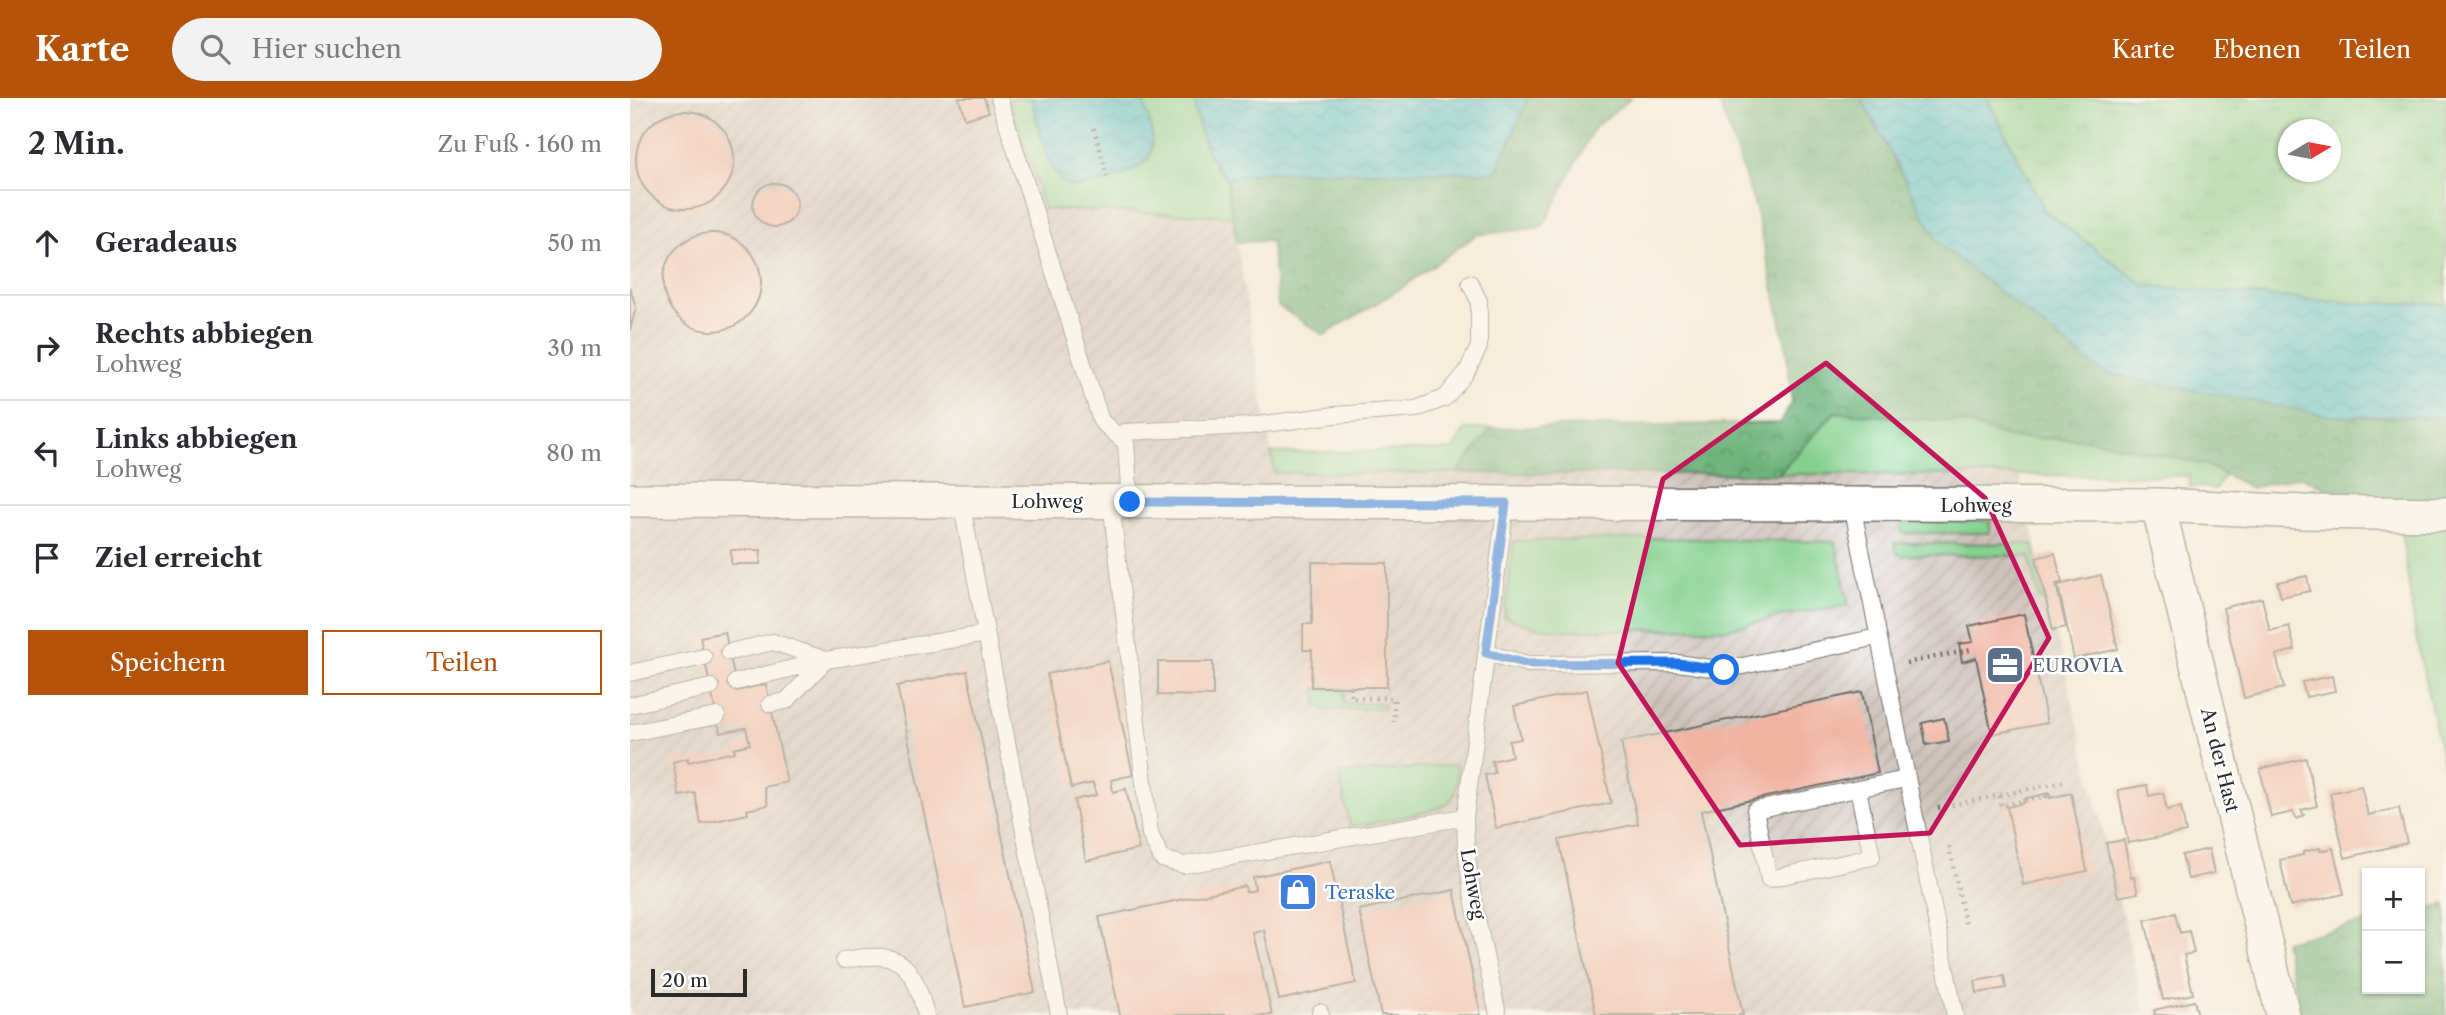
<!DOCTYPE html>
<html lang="de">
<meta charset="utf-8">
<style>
:root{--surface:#fff;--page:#f2f2f3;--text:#2b2b33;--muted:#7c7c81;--line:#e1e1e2;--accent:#b45309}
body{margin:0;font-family:"Libre Caslon Text",serif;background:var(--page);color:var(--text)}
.controls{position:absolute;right:21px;bottom:21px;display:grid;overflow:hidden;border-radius:0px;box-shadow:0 2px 5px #0004}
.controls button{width:63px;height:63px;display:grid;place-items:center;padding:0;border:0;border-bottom:2px solid var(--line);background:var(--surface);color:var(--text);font:35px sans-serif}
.compass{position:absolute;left:1648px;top:21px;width:63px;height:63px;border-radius:50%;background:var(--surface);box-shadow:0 2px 5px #0004;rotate:80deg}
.scale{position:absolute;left:21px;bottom:18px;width:96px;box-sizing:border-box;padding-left:7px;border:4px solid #2b2b2b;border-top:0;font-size:19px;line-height:24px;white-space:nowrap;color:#2b2b2b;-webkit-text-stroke:5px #fff;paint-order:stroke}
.stop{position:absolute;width:21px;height:21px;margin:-16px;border:5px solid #1a73e8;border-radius:50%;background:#fff}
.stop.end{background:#1a73e8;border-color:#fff;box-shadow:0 2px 7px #0008}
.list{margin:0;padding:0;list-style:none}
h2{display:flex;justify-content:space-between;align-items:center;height:91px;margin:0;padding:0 28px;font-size:30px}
h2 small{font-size:23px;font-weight:400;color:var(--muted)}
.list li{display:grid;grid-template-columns:46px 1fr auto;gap:21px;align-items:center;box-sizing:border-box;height:105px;padding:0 28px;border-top:2px solid var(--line)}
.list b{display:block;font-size:26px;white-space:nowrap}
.list p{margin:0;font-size:23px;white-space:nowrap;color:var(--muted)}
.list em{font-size:23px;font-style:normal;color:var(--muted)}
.actions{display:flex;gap:14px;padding:21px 28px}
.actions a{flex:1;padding:16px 0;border:2px solid var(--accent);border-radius:0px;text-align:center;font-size:24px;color:var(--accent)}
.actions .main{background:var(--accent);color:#fff}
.icon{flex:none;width:38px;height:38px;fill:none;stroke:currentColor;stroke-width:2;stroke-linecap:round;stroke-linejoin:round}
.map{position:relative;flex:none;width:1816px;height:917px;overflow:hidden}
header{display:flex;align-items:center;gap:42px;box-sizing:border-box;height:98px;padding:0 35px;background:var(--accent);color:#fff}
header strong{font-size:33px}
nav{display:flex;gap:38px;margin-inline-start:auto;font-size:24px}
.search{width:490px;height:63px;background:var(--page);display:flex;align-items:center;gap:18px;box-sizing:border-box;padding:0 24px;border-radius:38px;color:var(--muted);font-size:26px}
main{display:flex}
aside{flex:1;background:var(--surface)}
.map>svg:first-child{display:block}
.industrial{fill:url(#industrial-furrows)}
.grass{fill:#84d08e;stroke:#587e5c;stroke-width:2}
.forest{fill:url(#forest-crowns);stroke:#4b6e52;stroke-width:2}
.park{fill:url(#park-tufts);stroke:#587e5c;stroke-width:2;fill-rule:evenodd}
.water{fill:url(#water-waves);stroke:#40767c;stroke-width:2}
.building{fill:#f0b3a2}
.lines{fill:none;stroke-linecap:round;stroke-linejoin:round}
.service-casing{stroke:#726f68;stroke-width:18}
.minor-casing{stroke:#726f68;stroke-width:36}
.path{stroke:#726f68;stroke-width:4.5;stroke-dasharray:2 5;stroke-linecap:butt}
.service{stroke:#fff;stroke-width:16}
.minor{stroke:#fff;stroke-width:33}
.route{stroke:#1a73e8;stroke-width:9}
.marked{fill:none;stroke:#c2185b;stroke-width:5;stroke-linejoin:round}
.labels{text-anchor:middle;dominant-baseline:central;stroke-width:5;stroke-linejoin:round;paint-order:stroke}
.street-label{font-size:19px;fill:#2b2b2b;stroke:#fff}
.service-label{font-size:19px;fill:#4e5e75;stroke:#fff;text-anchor:start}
.shop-label{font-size:19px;fill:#366cbe;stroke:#fff;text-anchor:start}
</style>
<header>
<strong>Karte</strong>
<div class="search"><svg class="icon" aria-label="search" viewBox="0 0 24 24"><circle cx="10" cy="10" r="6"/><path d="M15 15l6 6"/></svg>Hier suchen</div>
<nav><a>Karte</a><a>Ebenen</a><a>Teilen</a></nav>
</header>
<main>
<aside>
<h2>2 Min.<small>Zu Fuß · 160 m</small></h2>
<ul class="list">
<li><svg class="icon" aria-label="ahead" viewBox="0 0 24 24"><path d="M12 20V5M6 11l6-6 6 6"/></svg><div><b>Geradeaus</b></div><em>50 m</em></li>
<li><svg class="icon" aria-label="right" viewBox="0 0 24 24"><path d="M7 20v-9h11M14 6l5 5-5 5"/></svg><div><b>Rechts abbiegen</b><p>Lohweg</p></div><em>30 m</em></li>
<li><svg class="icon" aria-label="left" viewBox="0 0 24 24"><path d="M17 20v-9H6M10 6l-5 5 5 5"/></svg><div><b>Links abbiegen</b><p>Lohweg</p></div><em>80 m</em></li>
<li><svg class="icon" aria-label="arrive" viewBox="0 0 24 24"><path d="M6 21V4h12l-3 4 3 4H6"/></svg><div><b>Ziel erreicht</b></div></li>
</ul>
<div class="actions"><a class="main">Speichern</a><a>Teilen</a></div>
</aside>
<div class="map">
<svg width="1816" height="917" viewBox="0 0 1816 917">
<defs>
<pattern id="industrial-furrows" width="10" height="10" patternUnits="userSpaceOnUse" patternTransform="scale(1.75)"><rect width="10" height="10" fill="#cec1ba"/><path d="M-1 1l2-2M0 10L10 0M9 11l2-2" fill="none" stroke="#b1a6a0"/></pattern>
<pattern id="forest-crowns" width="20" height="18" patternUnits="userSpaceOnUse" patternTransform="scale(1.75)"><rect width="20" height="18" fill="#6bb279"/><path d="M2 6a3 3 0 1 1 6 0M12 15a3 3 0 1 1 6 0" fill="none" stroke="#589163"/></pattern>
<pattern id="park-tufts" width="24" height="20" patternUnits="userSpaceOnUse" patternTransform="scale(1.75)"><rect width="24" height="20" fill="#84d08e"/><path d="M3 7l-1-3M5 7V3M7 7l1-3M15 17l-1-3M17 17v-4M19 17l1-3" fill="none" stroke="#6ca974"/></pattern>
<pattern id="water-waves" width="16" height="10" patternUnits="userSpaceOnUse" patternTransform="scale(1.75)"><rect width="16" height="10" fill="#55c2cc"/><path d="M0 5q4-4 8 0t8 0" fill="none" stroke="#479ea6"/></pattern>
</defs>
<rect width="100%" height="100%" fill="#fff"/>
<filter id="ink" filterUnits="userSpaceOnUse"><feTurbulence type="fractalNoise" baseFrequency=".0143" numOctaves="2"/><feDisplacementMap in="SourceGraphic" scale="14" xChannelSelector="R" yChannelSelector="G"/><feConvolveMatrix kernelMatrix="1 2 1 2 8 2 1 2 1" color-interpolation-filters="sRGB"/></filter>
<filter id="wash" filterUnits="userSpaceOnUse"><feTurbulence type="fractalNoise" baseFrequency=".00686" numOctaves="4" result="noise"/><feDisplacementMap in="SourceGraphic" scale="28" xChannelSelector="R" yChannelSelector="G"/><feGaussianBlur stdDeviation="1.57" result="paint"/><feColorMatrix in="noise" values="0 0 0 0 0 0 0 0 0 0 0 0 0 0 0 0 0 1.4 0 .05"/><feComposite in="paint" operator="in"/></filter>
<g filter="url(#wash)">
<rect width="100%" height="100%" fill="#f6edda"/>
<path class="industrial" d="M0,0h564l22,71 10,9 49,295 736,-35 135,577h-1516z"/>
<path class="grass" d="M378,0h23c9,29 13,69 38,88l81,-57 -7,-31h51l22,71 10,9 6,38 -189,-7 -9,-38z
M1205,314l126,10 50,16 76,1 120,26 18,9 -9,15 -27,-3 1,-10 -412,-2z
M862,330l-35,45h-182l-4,-20 181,-3 13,-21z
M1272,423h88v12h-88z
M1770,425l46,1v253l-30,-140z
M1031,440l174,4 14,63 -59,9 -62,15 -164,1 -30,-3 -30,-10 10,-76z
M1264,445l139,1 13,59 -6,-4 -11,-43 -131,-1z
M686,590l28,1v14h39v5l-59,2 -6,-4z
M827,667c0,13 1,27 -8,37 -9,10 -82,23 -99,24l-11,-52z"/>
<path class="forest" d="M898,0h103l-37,30 -51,99 -67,8 -76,54 -76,46 -46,-29 -7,-65 -34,1 -11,-64 43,-6h228z
M1085,0h146l79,147 390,171 116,1v86h-37l-73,-10 -36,-17 -49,12 -44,-23 -120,-26 -76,-1 -50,-16 -126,-10 -57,62 -321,-1 35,-45 288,-5 12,-22 -6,-55 -30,-137 -35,-102z
M1816,806v111h-145l-17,-74 83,-19v67h53v-79z"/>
<path class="park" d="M1357,0h459v206l-92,-1 -209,-17 -100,-75zM1658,32h42v42h-42z"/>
<path class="water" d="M401,0h112c4,18 14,41 6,59 -6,14 -65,34 -79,29 -1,0 -8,-5 -9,-6 -16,-16 -23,-60 -30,-82z
M564,0h334l-31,74h-228l-43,6c-20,-19 -30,-53 -32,-80z
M1231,0h126l58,113 100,75 209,17 92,1v113l-116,-1 -227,-43 -163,-128z"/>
<g id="blocks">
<path class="building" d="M329,0h25l5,14 -24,7z
M6 62a49 49 0 1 1 98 0a49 49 0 1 1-98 0Z
M123 107a22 22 0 1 1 44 0a22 22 0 1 1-44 0Z
M33 184a49 49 0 1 1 98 0a49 49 0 1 1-98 0Z
M0,189l6,21 -6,22z
M101,452h30l-1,14h-29z
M1425,455l7,29 -6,2 10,43 -13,3 -17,-72z
M682,464l75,1v124h-76l1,-37h-9v-26h9z
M1471,477l17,74 -44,10 -16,-74z
M1677,478l3,15 -29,6 -4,-15z
M1632,500l8,33 19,-5 6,24 -19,5 8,33 -40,10 -21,-90z
M1394,516l23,109 -55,11 -16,-76 -14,4 -3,-18 14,-2 -4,-16z
M95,534l12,59 29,-7 21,98 -23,5 4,18 -21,5 1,4 -47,10 -6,-31 -16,3 -6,-34 15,-4v4l47,-10 -1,-4 16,-4 -4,-16 -26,5 -20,-96z
M478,563l25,114 -22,5 2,12 13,-3 13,60 -53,12 -12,-61 22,-5 -3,-12 -22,5 -24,-114z
M528,564h55v34l-55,-1z
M337,573l68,321 -70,15 -68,-321z
M1702,578l3,15 -29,6 -4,-15z
M957,592l24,113 -115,25 -11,-53 10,-2 -3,-12 20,-5 -3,-15 12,-2 -7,-33z
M1232,594l16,81 -177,38 42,204h-147l-37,-175 79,-16 -17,-82z
M1314,620l5,23 -23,4 -4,-22z
M1676,660l11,48 -16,4 3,5 -7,4 -4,-7 -22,5 -11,-48z
M1517,687l2,11 14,-3 4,17 14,-3 5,25 -58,11 -10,-53z
M1731,688l7,29 31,-7 8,35 -62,15 -15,-65z
M1419,695l1,5 21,-5 16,78 -64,14 -16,-78 17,-4 -1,-4z
M1494,742l7,38 3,-1 4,16 -20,4 -12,-54z
M1690,750v3l13,-3 11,46 -54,12 -10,-46 23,-5v-3z
M1579,751l5,24 -26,6 -6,-24z
M700,763l26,122 -77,17 -15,-70 -11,3 19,82h-152l-21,-98 146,-31 1,6 5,-1 4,-1 -2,-13z
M824,792l27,125h-100l-22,-105z
M1545,815l5,20 9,-2 5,22 -10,2 9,39 -30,6 -18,-80z
M1374,878l2,12 -29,5 -2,-12z
M1564,903l4,14h-43l-1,-5z"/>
</g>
</g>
<g filter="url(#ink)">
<use href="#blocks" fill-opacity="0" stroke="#726f68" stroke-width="2"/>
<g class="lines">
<g class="service-casing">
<path id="service" d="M369,0l102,323 25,22 4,59
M489,339l6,-5 124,-6 86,-11 81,-6 29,-11 21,-25 13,-26v-46l-9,-18
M331,403l98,514
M481,404l39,332 12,25 22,6 281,-48
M1222,407l103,510
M99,554l44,-10 53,18 160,-26
M856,555l42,11 150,-1 46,7 153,-33
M0,575l74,-16
M106,584l90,-22 -40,41 -16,3
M0,607l81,-18
M0,635l87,-17
M1228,691l14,68 -103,22 -14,-69 151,-31
M214,862c56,-10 68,1 82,55
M690,914l1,3
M868,917c-13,-65 -33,-132 -33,-198l41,-314"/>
</g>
<g class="minor-casing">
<path id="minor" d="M0,402l1528,5 145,7 143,2
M1528,407l125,510"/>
</g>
<path class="path" d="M464,30l14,51
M1276,565l64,-13
M721,589v11h43v24
M1369,698l2,10 45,-10v2
M1308,710l125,-26
M1319,748l17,82"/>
<use href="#service" class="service"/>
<use href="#minor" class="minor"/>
</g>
</g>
<g class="lines" filter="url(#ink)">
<path class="route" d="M500,404l376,1 -20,150 42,11 150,-1 46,7"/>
</g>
<path d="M0 0H1816V917H0ZM1196,265l159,135 64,140 -119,195 -190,12 -122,-182 45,-184z" fill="#f6edda" fill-opacity=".55" fill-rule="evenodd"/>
<path class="marked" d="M1196,265l159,135 64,140 -119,195 -190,12 -122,-182 45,-184z"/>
<defs>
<g id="office-square" transform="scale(2.0125)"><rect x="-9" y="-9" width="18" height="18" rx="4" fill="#5c6f8a" stroke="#fff"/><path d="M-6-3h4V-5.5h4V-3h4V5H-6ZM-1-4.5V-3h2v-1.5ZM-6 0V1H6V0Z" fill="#fff"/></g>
<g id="shop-square" transform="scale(2.0125)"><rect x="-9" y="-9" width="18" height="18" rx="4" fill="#3f7fe0" stroke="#fff"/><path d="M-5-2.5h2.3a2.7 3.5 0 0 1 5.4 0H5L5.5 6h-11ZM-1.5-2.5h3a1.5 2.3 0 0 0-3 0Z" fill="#fff"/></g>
</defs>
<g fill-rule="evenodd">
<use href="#office-square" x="1375" y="567"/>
<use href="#shop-square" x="668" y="794"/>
</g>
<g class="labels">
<g class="street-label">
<text x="417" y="403">Lohweg</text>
<text x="1346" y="407">Lohweg</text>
<text transform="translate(1590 662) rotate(76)">An der Hast</text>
<text transform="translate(843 786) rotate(80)">Lohweg</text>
</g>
<g class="service-label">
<text x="1402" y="567">EUROVIA</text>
</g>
<g class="shop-label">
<text x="695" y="794">Teraske</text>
</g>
</g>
</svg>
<div class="controls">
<button>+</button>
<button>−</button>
</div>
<svg class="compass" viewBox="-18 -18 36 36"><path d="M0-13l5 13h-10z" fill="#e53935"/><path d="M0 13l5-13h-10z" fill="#7c7c81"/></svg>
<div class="scale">20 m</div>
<div class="stop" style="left:1094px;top:572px"></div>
<div class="stop end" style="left:500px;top:404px"></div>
</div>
</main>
